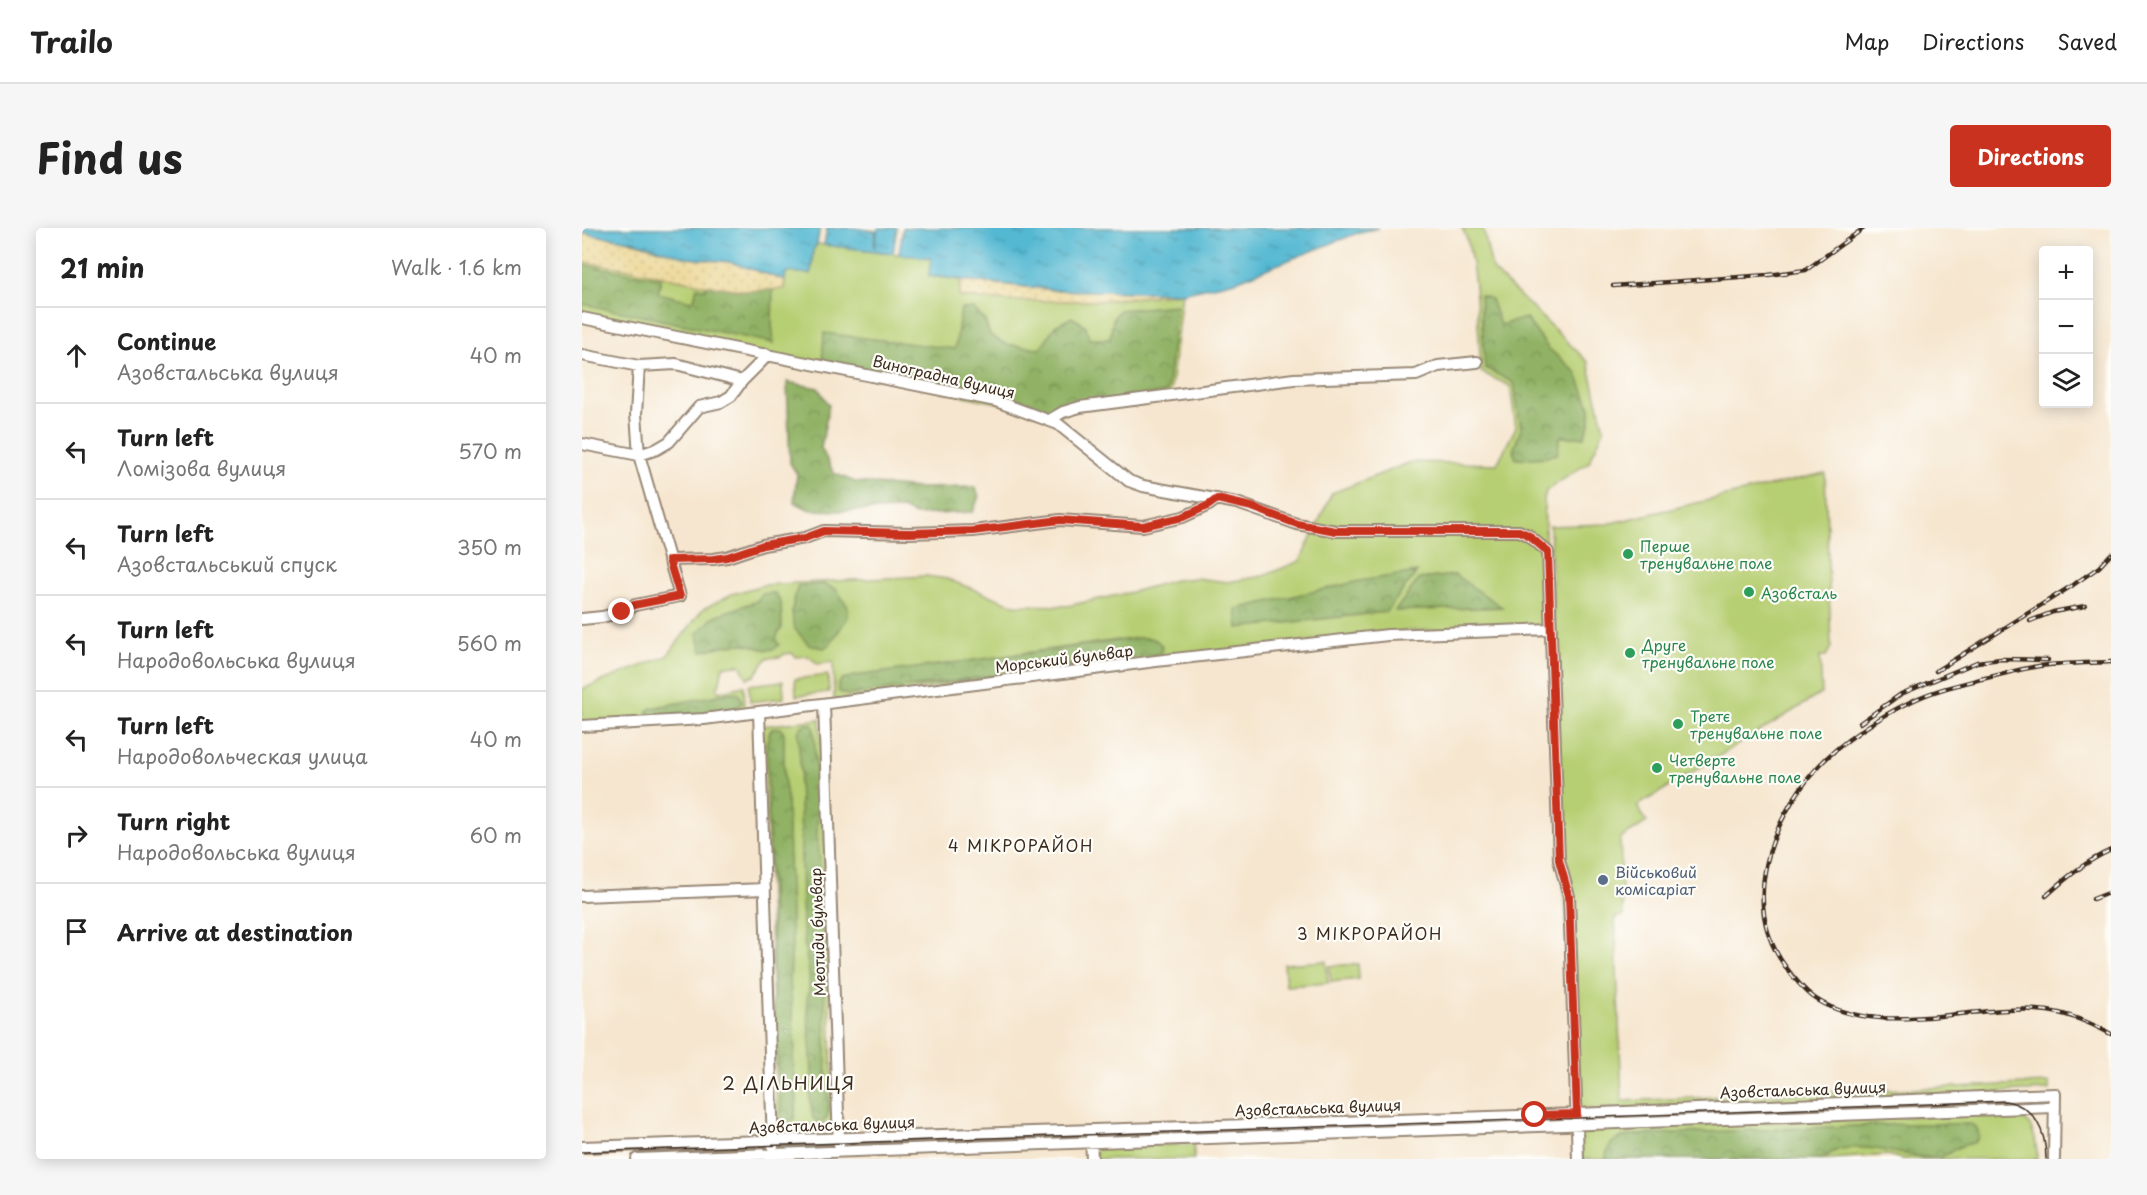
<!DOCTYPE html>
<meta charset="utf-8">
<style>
:root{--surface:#fff;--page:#f6f6f6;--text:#222;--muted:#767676;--line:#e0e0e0;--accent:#c8321e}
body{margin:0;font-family:"Playpen Sans",sans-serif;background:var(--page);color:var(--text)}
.controls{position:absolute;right:18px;top:18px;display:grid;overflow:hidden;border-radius:6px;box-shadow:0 3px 15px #0003}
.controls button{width:54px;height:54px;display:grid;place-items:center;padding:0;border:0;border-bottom:2px solid var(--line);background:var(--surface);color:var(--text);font:30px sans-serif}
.stop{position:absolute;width:18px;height:18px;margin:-14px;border:4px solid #c8321e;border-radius:50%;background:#fff}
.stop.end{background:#c8321e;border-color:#fff;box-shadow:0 2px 6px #0008}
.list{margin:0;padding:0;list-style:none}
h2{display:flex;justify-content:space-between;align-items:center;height:78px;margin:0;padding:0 24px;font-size:26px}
h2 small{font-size:20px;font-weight:400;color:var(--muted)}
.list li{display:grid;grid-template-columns:39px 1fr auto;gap:18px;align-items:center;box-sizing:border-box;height:96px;padding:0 24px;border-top:2px solid var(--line)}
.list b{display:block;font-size:22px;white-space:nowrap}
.list p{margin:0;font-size:20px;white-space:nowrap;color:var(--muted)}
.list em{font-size:20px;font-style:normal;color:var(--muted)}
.icon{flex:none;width:33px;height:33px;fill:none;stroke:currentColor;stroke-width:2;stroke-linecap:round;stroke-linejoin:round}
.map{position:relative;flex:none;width:1529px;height:931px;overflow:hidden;border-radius:6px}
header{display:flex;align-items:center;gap:36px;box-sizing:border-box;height:84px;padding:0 30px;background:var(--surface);border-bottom:2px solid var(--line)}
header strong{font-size:28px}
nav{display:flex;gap:33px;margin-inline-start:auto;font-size:21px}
.intro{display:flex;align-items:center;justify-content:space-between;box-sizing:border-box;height:144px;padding:0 36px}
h1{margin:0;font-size:42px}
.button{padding:15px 27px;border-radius:6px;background:var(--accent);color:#fff;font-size:21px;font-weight:700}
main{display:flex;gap:36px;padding:0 36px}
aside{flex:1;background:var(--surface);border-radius:6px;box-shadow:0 3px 15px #0003}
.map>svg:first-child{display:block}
.green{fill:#b7cf73;stroke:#797c48;stroke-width:1.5;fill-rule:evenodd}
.forest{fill:url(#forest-crowns);stroke:#666e42;stroke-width:1.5}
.sand{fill:url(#sand-dots);stroke:#94825e;stroke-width:1.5}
.water{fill:url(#water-ripples);stroke:#477178;stroke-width:1.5}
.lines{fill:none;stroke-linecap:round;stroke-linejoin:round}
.minor-casing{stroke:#988876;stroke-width:14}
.minor{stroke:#fff;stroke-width:10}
.tram{stroke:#3b2a1e;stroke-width:1.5}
.rail-casing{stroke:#3b2a1e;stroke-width:4.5}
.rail{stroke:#fdfcf7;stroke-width:2;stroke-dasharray:7;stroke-linecap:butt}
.route{stroke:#c8321e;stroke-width:8}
.leisure-dot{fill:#2e9e5b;stroke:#fdfcf7;stroke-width:2}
.service-dot{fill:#5c6f8a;stroke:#fdfcf7;stroke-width:2}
.labels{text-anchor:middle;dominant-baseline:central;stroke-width:4.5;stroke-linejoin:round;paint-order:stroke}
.street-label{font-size:15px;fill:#3b2a1e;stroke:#fdfcf7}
.leisure-label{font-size:15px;fill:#27864d;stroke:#fdfcf7;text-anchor:start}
.service-label{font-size:15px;fill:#4e5e75;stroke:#fdfcf7;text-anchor:start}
.neighbourhood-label{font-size:16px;letter-spacing:1.5px;fill:#3b2a1e;stroke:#fdfcf7}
.quarter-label{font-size:18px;letter-spacing:1.5px;fill:#3b2a1e;stroke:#fdfcf7}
</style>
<header>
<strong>Trailo</strong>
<nav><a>Map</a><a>Directions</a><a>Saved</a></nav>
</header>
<div class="intro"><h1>Find us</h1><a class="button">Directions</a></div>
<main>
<aside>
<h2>21 min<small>Walk · 1.6 km</small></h2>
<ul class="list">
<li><svg class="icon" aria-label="ahead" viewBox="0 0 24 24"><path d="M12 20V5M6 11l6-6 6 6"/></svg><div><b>Continue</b><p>Азовстальська вулиця</p></div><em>40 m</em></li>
<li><svg class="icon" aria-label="left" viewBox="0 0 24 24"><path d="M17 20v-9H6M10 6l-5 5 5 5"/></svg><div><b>Turn left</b><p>Ломізова вулиця</p></div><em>570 m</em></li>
<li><svg class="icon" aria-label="left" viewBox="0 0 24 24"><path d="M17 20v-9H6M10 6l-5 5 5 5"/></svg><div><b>Turn left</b><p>Азовстальський спуск</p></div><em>350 m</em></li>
<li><svg class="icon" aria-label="left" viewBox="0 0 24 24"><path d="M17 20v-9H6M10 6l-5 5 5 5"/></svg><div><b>Turn left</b><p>Народовольська вулиця</p></div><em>560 m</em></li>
<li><svg class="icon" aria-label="left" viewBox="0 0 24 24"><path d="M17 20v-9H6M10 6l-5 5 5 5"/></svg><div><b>Turn left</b><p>Народовольческая улица</p></div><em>40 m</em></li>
<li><svg class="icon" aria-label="right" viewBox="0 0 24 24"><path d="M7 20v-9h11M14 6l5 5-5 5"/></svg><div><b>Turn right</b><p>Народовольська вулиця</p></div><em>60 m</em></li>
<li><svg class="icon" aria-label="arrive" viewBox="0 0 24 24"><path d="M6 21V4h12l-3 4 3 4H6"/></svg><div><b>Arrive at destination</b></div></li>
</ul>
</aside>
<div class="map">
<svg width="1529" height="931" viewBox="0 0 1529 931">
<defs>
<pattern id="forest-crowns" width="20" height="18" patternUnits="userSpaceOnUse" patternTransform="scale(1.5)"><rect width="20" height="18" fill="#91b265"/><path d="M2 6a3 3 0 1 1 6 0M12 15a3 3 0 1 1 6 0" fill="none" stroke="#789153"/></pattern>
<pattern id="sand-dots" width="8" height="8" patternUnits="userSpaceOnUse" patternTransform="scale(1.5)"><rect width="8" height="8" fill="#eeda9e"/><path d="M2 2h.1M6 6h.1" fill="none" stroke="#cdbb88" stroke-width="1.8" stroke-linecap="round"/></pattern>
<pattern id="water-ripples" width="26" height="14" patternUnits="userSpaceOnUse" patternTransform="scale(1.5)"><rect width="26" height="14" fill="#53b8d2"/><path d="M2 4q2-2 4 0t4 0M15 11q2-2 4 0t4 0" fill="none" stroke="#4696aa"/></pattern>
</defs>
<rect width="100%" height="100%" fill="#fdfcf7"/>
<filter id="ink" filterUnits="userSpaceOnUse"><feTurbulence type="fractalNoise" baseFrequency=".0167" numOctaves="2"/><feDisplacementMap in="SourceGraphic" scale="12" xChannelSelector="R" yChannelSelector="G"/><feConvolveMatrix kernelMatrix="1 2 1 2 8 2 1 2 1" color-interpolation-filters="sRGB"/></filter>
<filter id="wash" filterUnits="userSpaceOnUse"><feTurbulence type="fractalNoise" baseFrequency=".008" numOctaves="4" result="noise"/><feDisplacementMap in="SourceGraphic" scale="24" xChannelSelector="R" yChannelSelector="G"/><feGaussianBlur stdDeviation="1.35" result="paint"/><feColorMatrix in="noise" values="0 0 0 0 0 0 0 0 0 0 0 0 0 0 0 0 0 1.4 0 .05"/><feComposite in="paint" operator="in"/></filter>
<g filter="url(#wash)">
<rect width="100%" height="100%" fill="#f6e6cf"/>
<path class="green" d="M880,0h21l9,41 96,93 16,68 -15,32 -43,29 -2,8 4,127 -162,6 -552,68 -1,-38 -15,2 -10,-8 -12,1 -4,-4 -8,1 -3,3 -14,1 -13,18 -7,2 -7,-13 -17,1 -4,20 -2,1 1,5 26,-6 1,26 -163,11v-34l85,-33 36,-47 29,-15 31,-9 163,-9 21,3 67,26 53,1 65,-14 43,-12 21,-2 31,4 36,-6 37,-15 32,-68 79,-31 86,2 19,-37 -6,-41 -29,-14c-2,-30 -5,-123 -19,-144zM536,412l-12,22 -188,25 -76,-8z
M235,16l114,14 -2,18 32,4 -2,17 137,4 86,-8 -12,103 -90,11 -29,12 -42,-14 -427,-87v-56l202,27 2,-17 25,2 2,-24z
M1243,245l6,174 -5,9h-6l2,37 -185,113 10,16 -27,17 3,77 -8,1 7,184 427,-18v7l-470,20 -17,-252 -12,-332 57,-2z
M246,447l1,17 -33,4 -1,-17z
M201,453l1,17 -34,4 -1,-17z
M238,491l14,405 -57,2 -14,-400z
M744,733l2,22 -42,3 -2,-22z
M776,736l1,15 -28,3 -2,-16z
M1434,884c17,9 21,29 21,47h-135l-14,-4 -59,4h-248l-1,-29z
M612,916v15h-98l-1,-12z"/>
<path class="forest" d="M0,37l79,13 -3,15 33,8 3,-2 3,-12 8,2 11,-16 57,12 -1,39 2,19 -192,-39z
M898,67l11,4 9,26 26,-7 22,30 28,24 14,35v14l-6,16h-24l-3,17 -11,3 -30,2 -3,-8 8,-22 -7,-46 -29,-15z
M595,77l-10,87 -107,19 -15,2 -54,-16 -169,-32 2,-32 131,16 6,-40 12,-1 12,13 5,14 15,9 35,5 15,-23 17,-9 14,9 3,13h21l3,-20 6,-9z
M205,154l31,6 11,17 -8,43 13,25 21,9 62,6 58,-1 4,9 -6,16 -57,3 -14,-6 -61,2 -31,-1 -16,-8 3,-28 -7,-11z
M835,344l-31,40 -148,16 -2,-19 124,-28z
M873,347l47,32 -107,4 24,-32z
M241,356l13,5 12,18v10l-18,27 -6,4 -15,-3 -15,-17 -2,-16 2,-14 4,-12z
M193,365l6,10 1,25 -4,5 -2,7 3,5c-11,11 -22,0 -35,-1 -14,-1 -29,4 -42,7l-5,-18 18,-17 42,-15 5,-7z
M557,410c10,0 17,-1 23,8l-1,8 -313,41 -9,-3 -1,-6 4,-7 13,-3z
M152,464l5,2 3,8c-6,15 -73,14 -90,15l-4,-2 -1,-4 5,-3z
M224,496h6l2,5 4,82 -1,23 3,26 7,218c1,14 5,28 -1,42l-8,2 -5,-4 -3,-19 2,-29 -5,-70c6,-19 -1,-40 -3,-60 -4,-52 -2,-107 -5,-159l2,-6 -3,-43 4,-6z
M191,500h7l4,5v44l3,21 5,146 -2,36 5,68 -2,11 4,41 -3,19 -7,3 -6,-4v-5l-7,-108 -7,-263 3,-11z
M1324,896h65l6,4 2,8c-3,9 -10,7 -18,10 -10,4 -14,11 -25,12 -30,1 -88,-25 -113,1h-217c0,-16 10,-22 25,-24z"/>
<path class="sand" d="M0,5l37,5 41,12 70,12 55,18 -1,9 -37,2 -42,-6 -76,-16 -47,-7z
M379,52l94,10 127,3 -86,8h-87l-50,-4z"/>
<path class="water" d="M0,0h238l-3,16 -4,6 -2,24 -25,-2 -1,8 -55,-18 -43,-4 -55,-17 -50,-8z
M245,0h27l22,3 -2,15 1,1 3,-19h19l-4,25 -69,-8z
M321,0h476l-19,4 -124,49 -54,12 -127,-3 -126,-14 2,-18 -32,-4z"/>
</g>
<g filter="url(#ink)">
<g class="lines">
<g class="minor-casing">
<path id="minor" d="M0,90l414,83 62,23 71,57 14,5 94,17 60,21 39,7h183l9,4 20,17 11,308 10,36 9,263
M0,127l57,11 37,-2 66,17
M469,191l12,-7 17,-5 214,-28 122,-4 22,-9 39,-4
M0,216l57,11 18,-6 12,-7 30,-35 22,-5 10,-6 11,-15 20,-20 4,-7
M87,332l44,-1 14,-2 36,-12 42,-7 19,-7 85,2 64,-2 87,-11 83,6 40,-9 26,-12 8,-6
M0,391l20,-2 20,-5 13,-7 45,-9 -41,-141 -3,-41 3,-48
M242,476l15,440
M177,484l14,435
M0,498l122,-7 452,-58 232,-26 163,-6
M0,668l183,-7
M509,910l1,21
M0,919l995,-33 478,-20 -1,65
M55,931l1418,-52"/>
</g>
<use href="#minor" class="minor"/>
<path class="tram" d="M0,924l995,-34 428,-17c30,5 41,30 41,58"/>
<g class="rail-casing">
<path id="rail" d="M1031,58l155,-11 38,-5 58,-42
M1448,393l23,-9 32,-6
M1529,434c-24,1 -49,1 -72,4 -19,3 -39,9 -58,13 -23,6 -47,11 -69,22 -31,15 -72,41 -95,67 -47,53 -77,136 -32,198 9,12 19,25 31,33 63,41 159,3 232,12 22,3 43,12 63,23
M1354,443l137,-86 26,-18 12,-13
M1278,495l41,-29 76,-32 24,-3 47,1
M1464,668c20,-18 40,-35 65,-46
M1511,671l18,-7"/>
</g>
<use href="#rail" class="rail"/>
</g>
</g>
<g class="lines" filter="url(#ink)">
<path class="route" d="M40,384l12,-7 46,-9 -11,-36 44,-1 14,-2 36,-12 42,-7 19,-7 85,2 64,-2 87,-11 83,6 40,-9 26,-12 8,-6 35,8 45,17 39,7h183l9,4 20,17 11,308 10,36 8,218 -42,1"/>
</g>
<g class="leisure-dot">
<circle cx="1046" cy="326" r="6"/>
<circle cx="1167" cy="364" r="6"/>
<circle cx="1048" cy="425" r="6"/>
<circle cx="1096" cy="496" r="6"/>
<circle cx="1075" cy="540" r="6"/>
</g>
<circle class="service-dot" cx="1021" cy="652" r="6"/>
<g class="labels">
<g class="street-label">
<text transform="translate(362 148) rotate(13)">Виноградна вулиця</text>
<text transform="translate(482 430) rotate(-7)">Морський бульвар</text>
<text transform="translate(235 704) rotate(-92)">Меотиди бульвар</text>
<text transform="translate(1221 861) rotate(-2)">Азовстальська вулиця</text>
<text transform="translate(736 879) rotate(-2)">Азовстальська вулиця</text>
<text transform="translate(250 896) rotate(-2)">Азовстальська вулиця</text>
</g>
<g class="leisure-label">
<text x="1058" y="317">Перше<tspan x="1058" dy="17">тренувальне поле</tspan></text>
<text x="1179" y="364">Азовсталь</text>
<text x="1060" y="416">Друге<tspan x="1060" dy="17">тренувальне поле</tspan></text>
<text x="1108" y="487">Третє<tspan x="1108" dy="17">тренувальне поле</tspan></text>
<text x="1087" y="531">Четверте<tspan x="1087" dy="17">тренувальне поле</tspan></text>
</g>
<g class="service-label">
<text x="1033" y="643">Військовий<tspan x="1033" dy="17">комісаріат</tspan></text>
</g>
<g class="neighbourhood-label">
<text x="439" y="617">4 МІКРОРАЙОН</text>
<text x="788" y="705">3 МІКРОРАЙОН</text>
</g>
<g class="quarter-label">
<text x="207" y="854">2 ДІЛЬНИЦЯ</text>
</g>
</g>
</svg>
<div class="controls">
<button>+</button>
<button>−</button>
<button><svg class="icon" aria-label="layers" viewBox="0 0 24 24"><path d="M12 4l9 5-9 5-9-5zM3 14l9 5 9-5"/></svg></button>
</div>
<div class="stop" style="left:953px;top:887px"></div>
<div class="stop end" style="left:40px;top:384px"></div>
</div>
</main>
